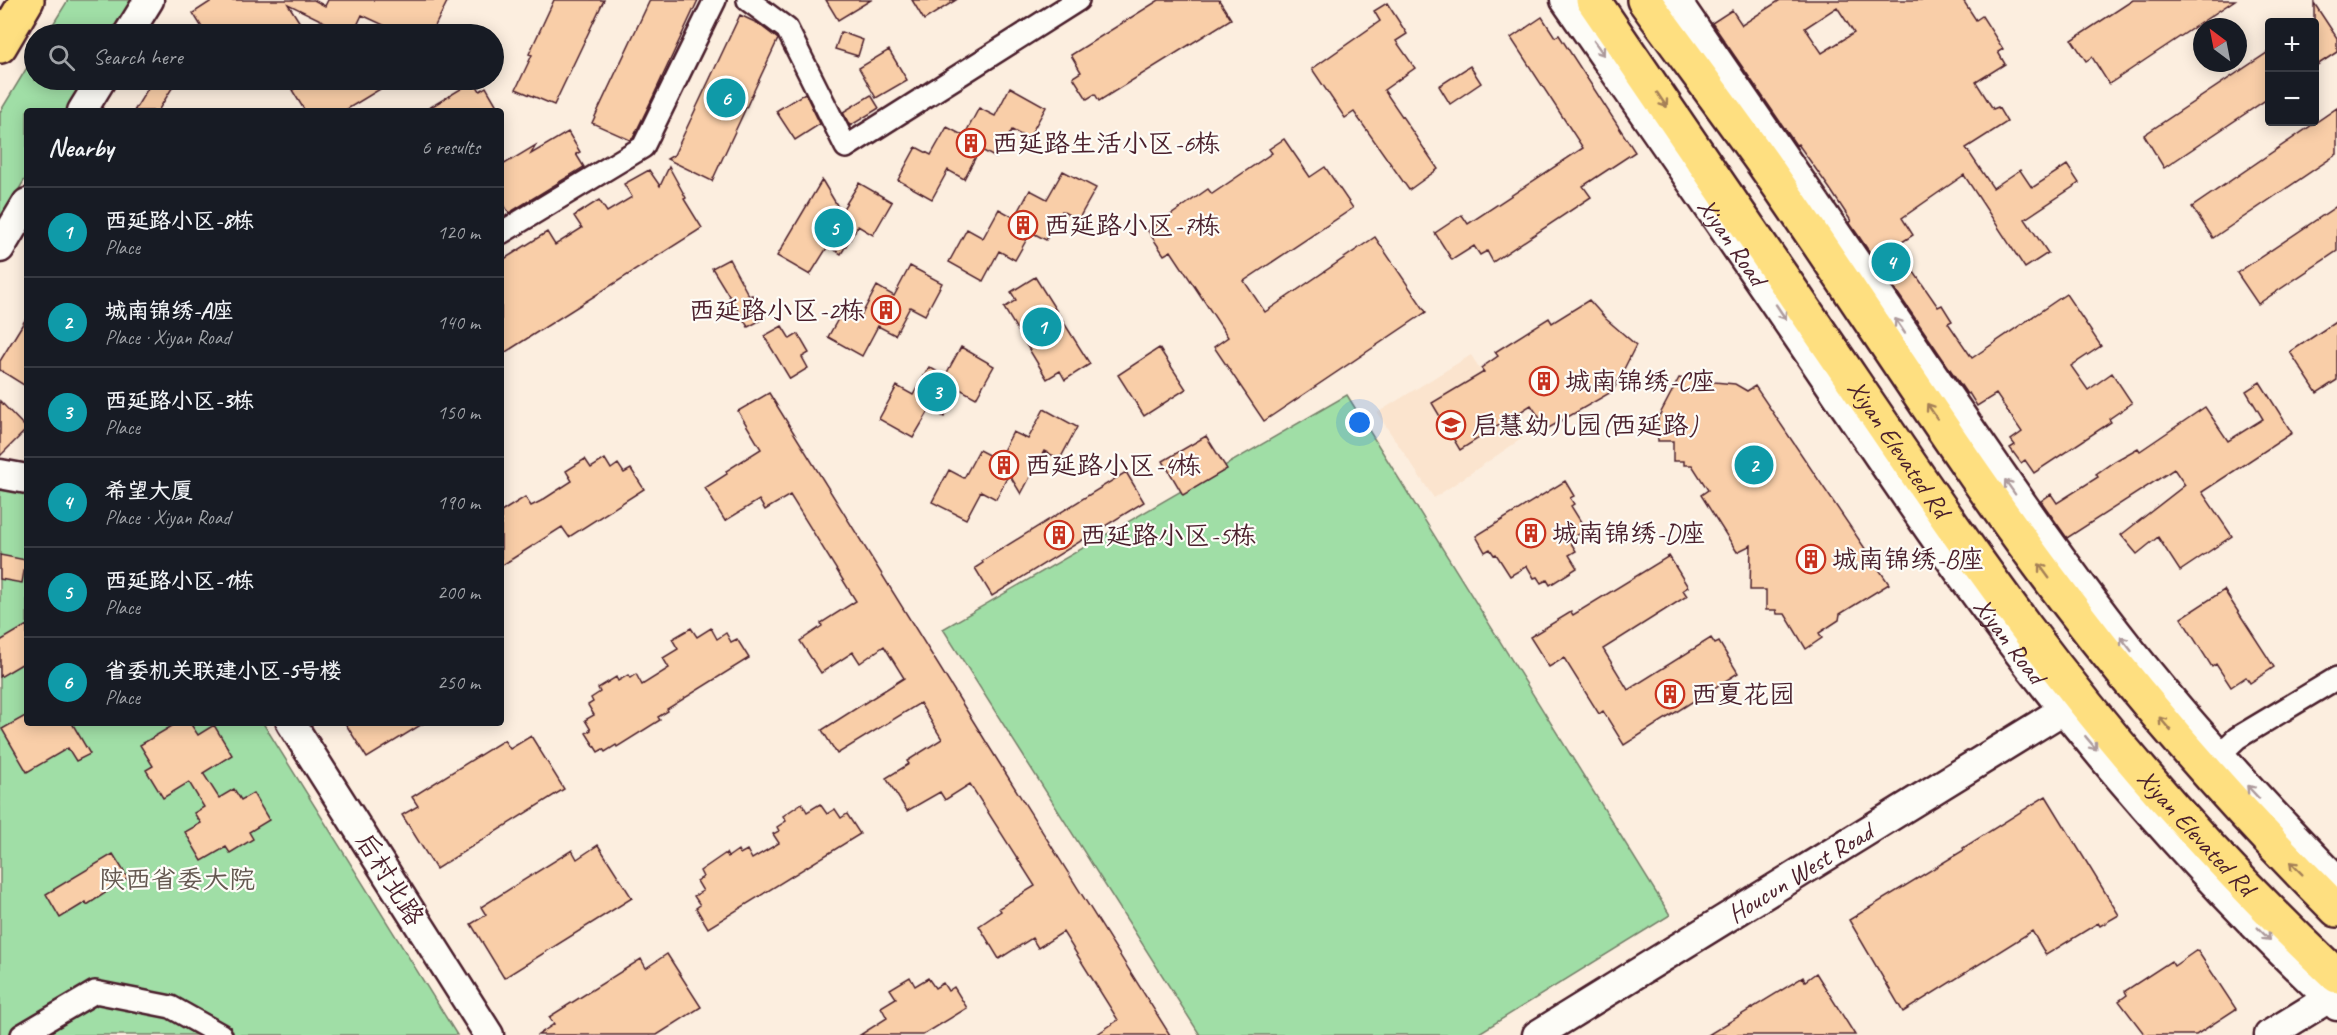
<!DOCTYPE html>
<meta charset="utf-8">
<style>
:root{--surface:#171b24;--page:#242831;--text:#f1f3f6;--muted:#9ea1a6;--line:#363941;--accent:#1a73e8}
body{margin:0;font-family:Caveat,"LXGW WenKai TC",sans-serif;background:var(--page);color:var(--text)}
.controls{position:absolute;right:18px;top:18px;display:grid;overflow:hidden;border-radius:6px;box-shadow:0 3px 15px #0003}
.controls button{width:54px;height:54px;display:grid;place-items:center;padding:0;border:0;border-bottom:2px solid var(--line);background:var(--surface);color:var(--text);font:30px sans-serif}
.compass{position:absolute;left:2193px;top:18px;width:54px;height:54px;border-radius:50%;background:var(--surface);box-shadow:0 3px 15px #0003;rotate:328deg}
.you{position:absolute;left:1360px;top:423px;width:21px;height:21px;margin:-15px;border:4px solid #fff;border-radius:50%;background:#1a73e8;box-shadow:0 0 0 9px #1a73e833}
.badge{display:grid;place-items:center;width:39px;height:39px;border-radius:50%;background:var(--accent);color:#fff;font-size:20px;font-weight:700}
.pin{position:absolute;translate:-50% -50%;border:3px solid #fff;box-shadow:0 2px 6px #0006}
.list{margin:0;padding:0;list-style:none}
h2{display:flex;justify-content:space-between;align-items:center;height:78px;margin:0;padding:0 24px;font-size:26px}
h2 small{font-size:20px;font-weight:400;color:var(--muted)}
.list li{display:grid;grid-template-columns:39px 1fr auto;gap:18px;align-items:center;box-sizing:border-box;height:90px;padding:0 24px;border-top:2px solid var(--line)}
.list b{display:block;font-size:22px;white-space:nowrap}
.list p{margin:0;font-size:20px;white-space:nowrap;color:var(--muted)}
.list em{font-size:20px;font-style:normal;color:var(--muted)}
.icon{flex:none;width:33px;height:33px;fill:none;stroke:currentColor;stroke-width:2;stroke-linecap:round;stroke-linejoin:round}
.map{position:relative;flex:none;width:2337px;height:1035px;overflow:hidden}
.search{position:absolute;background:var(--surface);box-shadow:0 3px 15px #0003;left:24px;top:24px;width:480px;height:66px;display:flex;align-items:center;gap:15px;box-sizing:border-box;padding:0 21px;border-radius:33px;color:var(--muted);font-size:22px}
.panel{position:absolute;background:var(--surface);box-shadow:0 3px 15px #0003;left:24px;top:108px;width:480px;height:618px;border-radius:6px}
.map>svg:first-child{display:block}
.built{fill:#fbe4ce}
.green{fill:#a0dea6;stroke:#757e68;stroke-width:1.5}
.building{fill:#f9cea8;stroke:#4a1f2b;stroke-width:1.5;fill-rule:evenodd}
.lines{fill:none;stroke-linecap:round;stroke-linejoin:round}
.street-casing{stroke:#4a1f2b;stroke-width:26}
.secondary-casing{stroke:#4a1f2b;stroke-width:33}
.highway-casing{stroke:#4a1f2b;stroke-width:38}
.street{stroke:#fdfcf7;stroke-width:21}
.secondary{stroke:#fdfcf7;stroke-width:28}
.highway{stroke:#fedf80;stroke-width:33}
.oneway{stroke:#ac999b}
.oneway2{stroke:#a47f56}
.labels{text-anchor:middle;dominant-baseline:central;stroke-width:4.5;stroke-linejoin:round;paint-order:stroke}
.poi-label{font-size:26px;fill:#4a1f2b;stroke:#fdfcf7;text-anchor:start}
.street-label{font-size:26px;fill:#4a1f2b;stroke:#fdfcf7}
.park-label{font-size:26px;fill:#645850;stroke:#fdfcf7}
</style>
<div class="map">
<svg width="2337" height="1035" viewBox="0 0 2337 1035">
<rect width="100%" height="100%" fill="#fceedf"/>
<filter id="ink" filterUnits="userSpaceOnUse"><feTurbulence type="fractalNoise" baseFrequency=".0167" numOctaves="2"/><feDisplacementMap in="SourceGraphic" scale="12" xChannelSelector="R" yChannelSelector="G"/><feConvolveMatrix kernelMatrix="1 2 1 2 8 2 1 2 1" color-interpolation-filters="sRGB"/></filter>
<g filter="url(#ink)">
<path class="built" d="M1471,355l53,82 -90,61 -57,-85z"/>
<path class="green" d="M68,0h66l-21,34h-66z
M34,56v24h51l-19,31h-39v65l-27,44v-108z
M1347,395l323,520 -194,120h-276l-257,-406z
M0,481l27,4v238h236l194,312h-457z"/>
<path class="building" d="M213,0h101l11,6 3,-6h120l-17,34h-28l-41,-19 -9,19h-4l-61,-30 19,30h-101l-13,-21z
M554,0h50l-50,105 -38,-16 16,-34 -3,-1z
M650,0h48l-46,99 -19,39 -3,2 -38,-17z
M826,0h45l-33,20z
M912,0h44l-32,20z
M1159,0h60l12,19 -132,82 -4,-7 -8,5 -14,-22 8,-5 -10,-17z
M1780,0h183l13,20 6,-4 21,33 -5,3 7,12 -29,18 17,27 5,-2 9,15 -41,26 27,40 27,-18 12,18 35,-23 12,18 -54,36 23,34 -23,15 -61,-93 -62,43 11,17 -17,11 42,61 4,-2 10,16 -4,2 24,35 94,-64 35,52 -30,20 17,24 24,-17 20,30 -23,16 2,3 -77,51 -9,-13 -4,3 -11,-15 5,-3 -4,-5 11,-8 -26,-38 -19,12 -8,-13 -2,1 -118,-172 2,-1 -21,-32 -32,-45 -2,1 -84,-122 20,-13 10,15zM1837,7l17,26 -32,20 -17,-25z
M2133,0h102l-126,84 -17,-27 -6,4 -14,-21z
M1387,3l20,31 -11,7 19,27 -31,22 54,79 -29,21 -55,-78 -9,6 -33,-49 68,-48 -6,-10z
M2314,3l23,35v14l-23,15z
M740,15l17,8 21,16 -66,142 -45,-22 7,-4z
M1542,17l13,20 4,-2 76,117 -52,34 8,11 -98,65 -6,-11 -7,4 -6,-9 -22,14 -17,-27 27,-18 6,9 115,-76 -72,-110z
M841,32l22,8 -5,16 -23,-7z
M889,50l18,30 -31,18 -17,-30z
M2270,51v46l-106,71 -20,-33z
M1470,66l11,17 -31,21 -11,-18z
M153,80h24l-19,31h-24z
M310,80h85l-51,31h-39l-13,-21z
M474,81l6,10 6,-4 14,24h-76z
M1010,87l36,20 -18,32 -16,-9 -16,28 -16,-9 -16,30 -16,-9 -16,29 -34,-19 18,-33 15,8 16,-28 17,9 15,-28 16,8z
M805,93l15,31 -25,16 -19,-29z
M871,95l8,13 -29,18 -7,-14z
M2337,108v46l-124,84 -21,-31z
M568,132l12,20 -4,2 8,13 -75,46 -8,-13v-34l35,-21 -5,9z
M1284,139l26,38 15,-10 28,41 -109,73 21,31 110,-75 51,75 -162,109 -50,-74 14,-10 -57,-86 -7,4 -16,-24 60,-42 4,5 60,-41 -3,-4z
M669,167l17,31 -2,1 18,29 -201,127v-94l46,-29 8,13 27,-17 -8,-12 25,-16 8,12 25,-15 -8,-13 25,-14 11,16z
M1063,171l33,17 -18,32 -16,-9 -16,29 -15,-8 -16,28 -16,-9 -16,30 -34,-19 18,-33 16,9 16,-29 16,9 15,-28 17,9z
M822,180l19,32 18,-29 33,19 -19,33 -15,-9 -17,28 -13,-8 -18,29 -33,-19z
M2337,206v45l-79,53 -21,-31z
M729,259l20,37 3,-1 13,23 -17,9 -36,-59z
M910,266l32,17 -17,32 -15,-8 -15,28 -17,-9 -16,30 -34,-19 18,-32 16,9 15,-28 17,10z
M1035,277l55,87 -25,16 -5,-9 -13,8 -43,-71 12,-8 -5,-8z
M1589,300l17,19 30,26 -23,46 -66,38 -16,-24 -71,45 -28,-47 52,-31 -3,-4 17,-12 -3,-4 54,-34 3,5z
M27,317v70l-27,-17v-9z
M2337,321v59l-20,13 -27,-41z
M782,326l8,13 8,-5 11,19 -7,4 6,11 -18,11 -26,-43z
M961,347l33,19 -18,32 -16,-9 -16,28 -14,-8 -17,29 -34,-19 18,-33 16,9 16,-28 16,9z
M1159,348l27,41 -42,27 -26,-41z
M1679,378l21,4 2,-4 12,4 21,2 12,7 8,-5 134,198 -49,30 -1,6 -20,13 3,5 -16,11 -21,-35h-8l-1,-4h-10v-20h-16l1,-45 -14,7 -36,-57 7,-5 -16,-25h-8v-4h-11v-20h-15v-23z
M2260,382l32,51 -90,59 30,44 -52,35 -22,-34 -21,17 -16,-19 64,-50 -11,-16 -107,69 -26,-37 10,-7 6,9 41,-26 -2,-3 19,-13 23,-13 2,3 65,-44 23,34 35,-22 -17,-28z
M769,393l234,376 167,266h-74l22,-15 -55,-88 -25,16 -6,-10 -33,21 -20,-33 22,-15 -2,-3 36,-22 -65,-102 -25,16 -5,-8 -33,19 -21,-33 23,-14 -2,-3 35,-22 -22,-36 -83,51 -15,-24 82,-52 -20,-32 -24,17 -7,-11 -32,21 -21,-32 22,-15 -1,-3 35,-22 -66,-106 -25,15 -6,-10 -34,21 -20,-33 22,-14 -1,-3 35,-22 -23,-38z
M0,401l27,28 -27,27z
M1044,409l33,18 -17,32 -16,-8 -23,43 -12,-20 -13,25 -15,-8 -15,28 -34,-17 17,-32 15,8 15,-28 19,10 15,-28 15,7z
M1206,436l21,33 -44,26 -20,-34z
M585,459l6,9 14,-9 6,10 7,-5 6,9 7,-4 13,20 -75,48 -7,-10 -61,39v-54l24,-15 6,9 10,-5 31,-20 -6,-10z
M1126,472l18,30 -152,94 -17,-28 8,-5 -1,-2z
M1565,481l9,15 -4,2 4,6 -3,2 15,24 -17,10 7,11 -7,4 8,13 -27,17 -3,-5 -6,3 -4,-6 -3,1 -7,-12 -17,10 -14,-22 -2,1 -4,-6 -5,3 -9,-16z
M0,555l26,5 -4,23 -22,-4z
M1669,556l19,31 -5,3 4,6 -84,53 25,41 83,-52 4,6 4,-2 19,31 -114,72 -21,-34 -4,3 -35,-56 -15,9 -19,-30 41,-25 2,3z
M2224,590l50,77 -24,16 -4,-6 -15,10 -15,-23 -4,3 -31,-49z
M27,625v36l-27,16v-36z
M691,628l6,9 14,-9 6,11 9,-6 5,9 6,-3 12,19 -82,51 1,2 -10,6 2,3 -43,27 -1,-2 -11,7 -2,-3 -5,3 -12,-19 5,-3 -6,-10 9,-5 -6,-10 5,-3 -2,-4 9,-6 -2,-4 18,-11 2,4 10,-6 2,3 6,-4 6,11 27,-17 -6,-10 15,-9 -6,-10z
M27,715v8h45l18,31 -14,7 -8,-13 -41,24 -25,-43z
M177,723h13l8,12 16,-10 18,30 -29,18 16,25 15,-9 7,11 12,-7 16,27 -20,12 4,7 -23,14 -4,-6 -24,14 -17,-29 16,-9 -7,-10 10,-6 -15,-25 -26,16 -17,-28 7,-4 -13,-21z
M345,723h79l-57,35z
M531,736l33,53 -128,80 -34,-54 16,-9 -6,-9 92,-57 6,9z
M2046,796l73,119 -19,11 -2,-3 -52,32 -14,-24 -129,81 -54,-92 115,-70 -1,-2z
M802,803l5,9 13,-8 7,10 8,-5 6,9 6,-4 13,20 -152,94 -12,-20 4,-3 -6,-9 9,-5 -6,-10 6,-4 -3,-6 26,-18 2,4 10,-7 2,4 7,-4 5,9 27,-16 -6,-9 6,-3 -2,-4 9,-6 -3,-5z
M598,845l34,53 -128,80 -33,-54 15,-9 -5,-8 91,-57 5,9z
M113,854l15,24 -41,27 -1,-3 -26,16 -14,-24z
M2197,950l39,59 -40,26h-51l-26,-34 8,-6 -2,-4 46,-30 3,5z
M667,954l34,53 -44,28h-119l16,-11 -5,-7 92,-58 5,9z
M1816,973l39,62h-147l95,-58 2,4z
M910,977l5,9 13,-8 7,10 8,-5 5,8 6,-4 13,21 -44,27h-63l27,-17 -6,-11 15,-9 -6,-9z"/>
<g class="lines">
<g class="street-casing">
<path id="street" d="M748,0l39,29 59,118 232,-147
M501,233l142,-86 72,-147
M2219,755l18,-17 100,-60
M22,1035l73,-43 76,15 50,28"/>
</g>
<g class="secondary-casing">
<g id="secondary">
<path id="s1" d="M1565,0c79,114 158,227 236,342 68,100 135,201 208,298 99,131 208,254 328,366"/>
<path d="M1676,0c77,111 153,222 229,333 73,107 145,214 225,316 64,81 135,157 207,231"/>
<path d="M128,34l21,-34"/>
<path d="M82,111l19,-31"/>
<path d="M0,248l27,-45"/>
<path d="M0,474l27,5"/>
<path d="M291,723l198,312"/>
<path id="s2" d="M1537,1035l526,-325"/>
<path d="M2269,1035l60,-37"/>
</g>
</g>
<g class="highway-casing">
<g id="highway">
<path id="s3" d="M1593,0c79,116 158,231 237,347 64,94 127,188 195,279 94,125 198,243 312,350"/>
<path d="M1644,0c39,54 80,108 119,163 101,144 194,295 301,435 84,111 175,214 273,312"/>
<path d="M0,46l27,-46"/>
</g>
</g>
<use href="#street" class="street"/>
<use href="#secondary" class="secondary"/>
<use href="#highway" class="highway"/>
</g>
<defs><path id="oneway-shaft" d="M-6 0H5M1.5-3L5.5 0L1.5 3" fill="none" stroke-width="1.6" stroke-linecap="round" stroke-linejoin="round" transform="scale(1.5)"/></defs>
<g class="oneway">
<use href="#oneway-shaft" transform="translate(1599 48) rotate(55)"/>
<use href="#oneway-shaft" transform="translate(1781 312) rotate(56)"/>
<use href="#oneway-shaft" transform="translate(1900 326) rotate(-124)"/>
<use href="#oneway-shaft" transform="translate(2010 487) rotate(-125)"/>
<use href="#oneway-shaft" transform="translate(2126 644) rotate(-128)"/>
<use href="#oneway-shaft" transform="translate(2091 743) rotate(50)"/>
<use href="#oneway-shaft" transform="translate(2253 792) rotate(-133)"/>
<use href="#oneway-shaft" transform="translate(2264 934) rotate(45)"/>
</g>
<g class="oneway2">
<use href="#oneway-shaft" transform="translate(1662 100) rotate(56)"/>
<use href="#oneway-shaft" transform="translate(1932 411) rotate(-124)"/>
<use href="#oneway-shaft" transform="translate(2044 571) rotate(-126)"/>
<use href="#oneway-shaft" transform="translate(2165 724) rotate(-130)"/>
<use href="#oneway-shaft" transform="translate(2296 868) rotate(-135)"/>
</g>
</g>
<defs>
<g id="building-ring" transform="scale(1.5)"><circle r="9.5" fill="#fdfcf7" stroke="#c8321e" stroke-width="1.5"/><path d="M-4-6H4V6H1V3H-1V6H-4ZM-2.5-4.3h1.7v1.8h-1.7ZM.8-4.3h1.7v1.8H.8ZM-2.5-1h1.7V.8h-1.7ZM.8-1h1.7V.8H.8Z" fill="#c8321e"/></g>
<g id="school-ring" transform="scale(1.5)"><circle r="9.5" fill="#fdfcf7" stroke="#c8321e" stroke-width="1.5"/><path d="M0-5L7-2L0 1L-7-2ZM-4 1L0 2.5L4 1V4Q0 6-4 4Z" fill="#c8321e"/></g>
</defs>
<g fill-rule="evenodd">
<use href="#building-ring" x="971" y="143"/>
<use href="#building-ring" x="1023" y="225"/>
<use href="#building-ring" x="886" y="310"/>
<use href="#building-ring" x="1544" y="381"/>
<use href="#school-ring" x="1451" y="425"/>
<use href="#building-ring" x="1004" y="465"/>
<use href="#building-ring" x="1531" y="533"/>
<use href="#building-ring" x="1059" y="535"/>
<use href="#building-ring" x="1811" y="559"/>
<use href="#building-ring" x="1670" y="694"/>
</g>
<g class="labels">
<g class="poi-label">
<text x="992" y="143">西延路生活小区-6栋</text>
<text x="1044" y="225">西延路小区-7栋</text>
<text x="865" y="310" text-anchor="end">西延路小区-2栋</text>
<text x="1565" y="381">城南锦绣-C座</text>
<text x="1472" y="425">启慧幼儿园(西延路)</text>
<text x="1025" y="465">西延路小区-4栋</text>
<text x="1552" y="533">城南锦绣-D座</text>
<text x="1080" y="535">西延路小区-5栋</text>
<text x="1832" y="559">城南锦绣-B座</text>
<text x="1691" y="694">西夏花园</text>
</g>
<g class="street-label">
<text stroke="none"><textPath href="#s1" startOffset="294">Xiyan Road</textPath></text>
<text stroke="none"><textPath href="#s3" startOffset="543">Xiyan Elevated Rd</textPath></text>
<text stroke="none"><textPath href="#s1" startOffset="780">Xiyan Road</textPath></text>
<text stroke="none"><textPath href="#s3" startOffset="1029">Xiyan Elevated Rd</textPath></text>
<text stroke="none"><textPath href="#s2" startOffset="309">Houcun West Road</textPath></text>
<text transform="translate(390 879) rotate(58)">后村北路</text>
</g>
<g class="park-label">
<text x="177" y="879">陕西省委大院</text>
</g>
</g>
</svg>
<div class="controls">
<button>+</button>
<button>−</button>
</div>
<svg class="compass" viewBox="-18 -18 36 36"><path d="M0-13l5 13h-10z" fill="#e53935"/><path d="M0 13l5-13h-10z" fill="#9ea1a6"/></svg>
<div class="you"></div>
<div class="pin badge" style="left:1042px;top:327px;background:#0f9aa8">1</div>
<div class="pin badge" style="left:1754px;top:465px;background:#0f9aa8">2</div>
<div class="pin badge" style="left:937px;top:392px;background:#0f9aa8">3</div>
<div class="pin badge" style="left:1891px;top:262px;background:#0f9aa8">4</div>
<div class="pin badge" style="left:834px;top:228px;background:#0f9aa8">5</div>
<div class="pin badge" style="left:726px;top:98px;background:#0f9aa8">6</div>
<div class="search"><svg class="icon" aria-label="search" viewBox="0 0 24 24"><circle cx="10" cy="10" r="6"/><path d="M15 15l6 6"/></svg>Search here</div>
<section class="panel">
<h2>Nearby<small>6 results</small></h2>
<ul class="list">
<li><span class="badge" style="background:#0f9aa8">1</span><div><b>西延路小区-8栋</b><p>Place</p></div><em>120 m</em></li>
<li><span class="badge" style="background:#0f9aa8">2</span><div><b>城南锦绣-A座</b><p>Place · Xiyan Road</p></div><em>140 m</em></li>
<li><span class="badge" style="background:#0f9aa8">3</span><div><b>西延路小区-3栋</b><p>Place</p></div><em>150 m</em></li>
<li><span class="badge" style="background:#0f9aa8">4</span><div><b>希望大厦</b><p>Place · Xiyan Road</p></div><em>190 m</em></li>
<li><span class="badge" style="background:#0f9aa8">5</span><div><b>西延路小区-1栋</b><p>Place</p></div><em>200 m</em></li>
<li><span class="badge" style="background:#0f9aa8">6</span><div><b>省委机关联建小区-5号楼</b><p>Place</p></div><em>250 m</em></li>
</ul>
</section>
</div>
